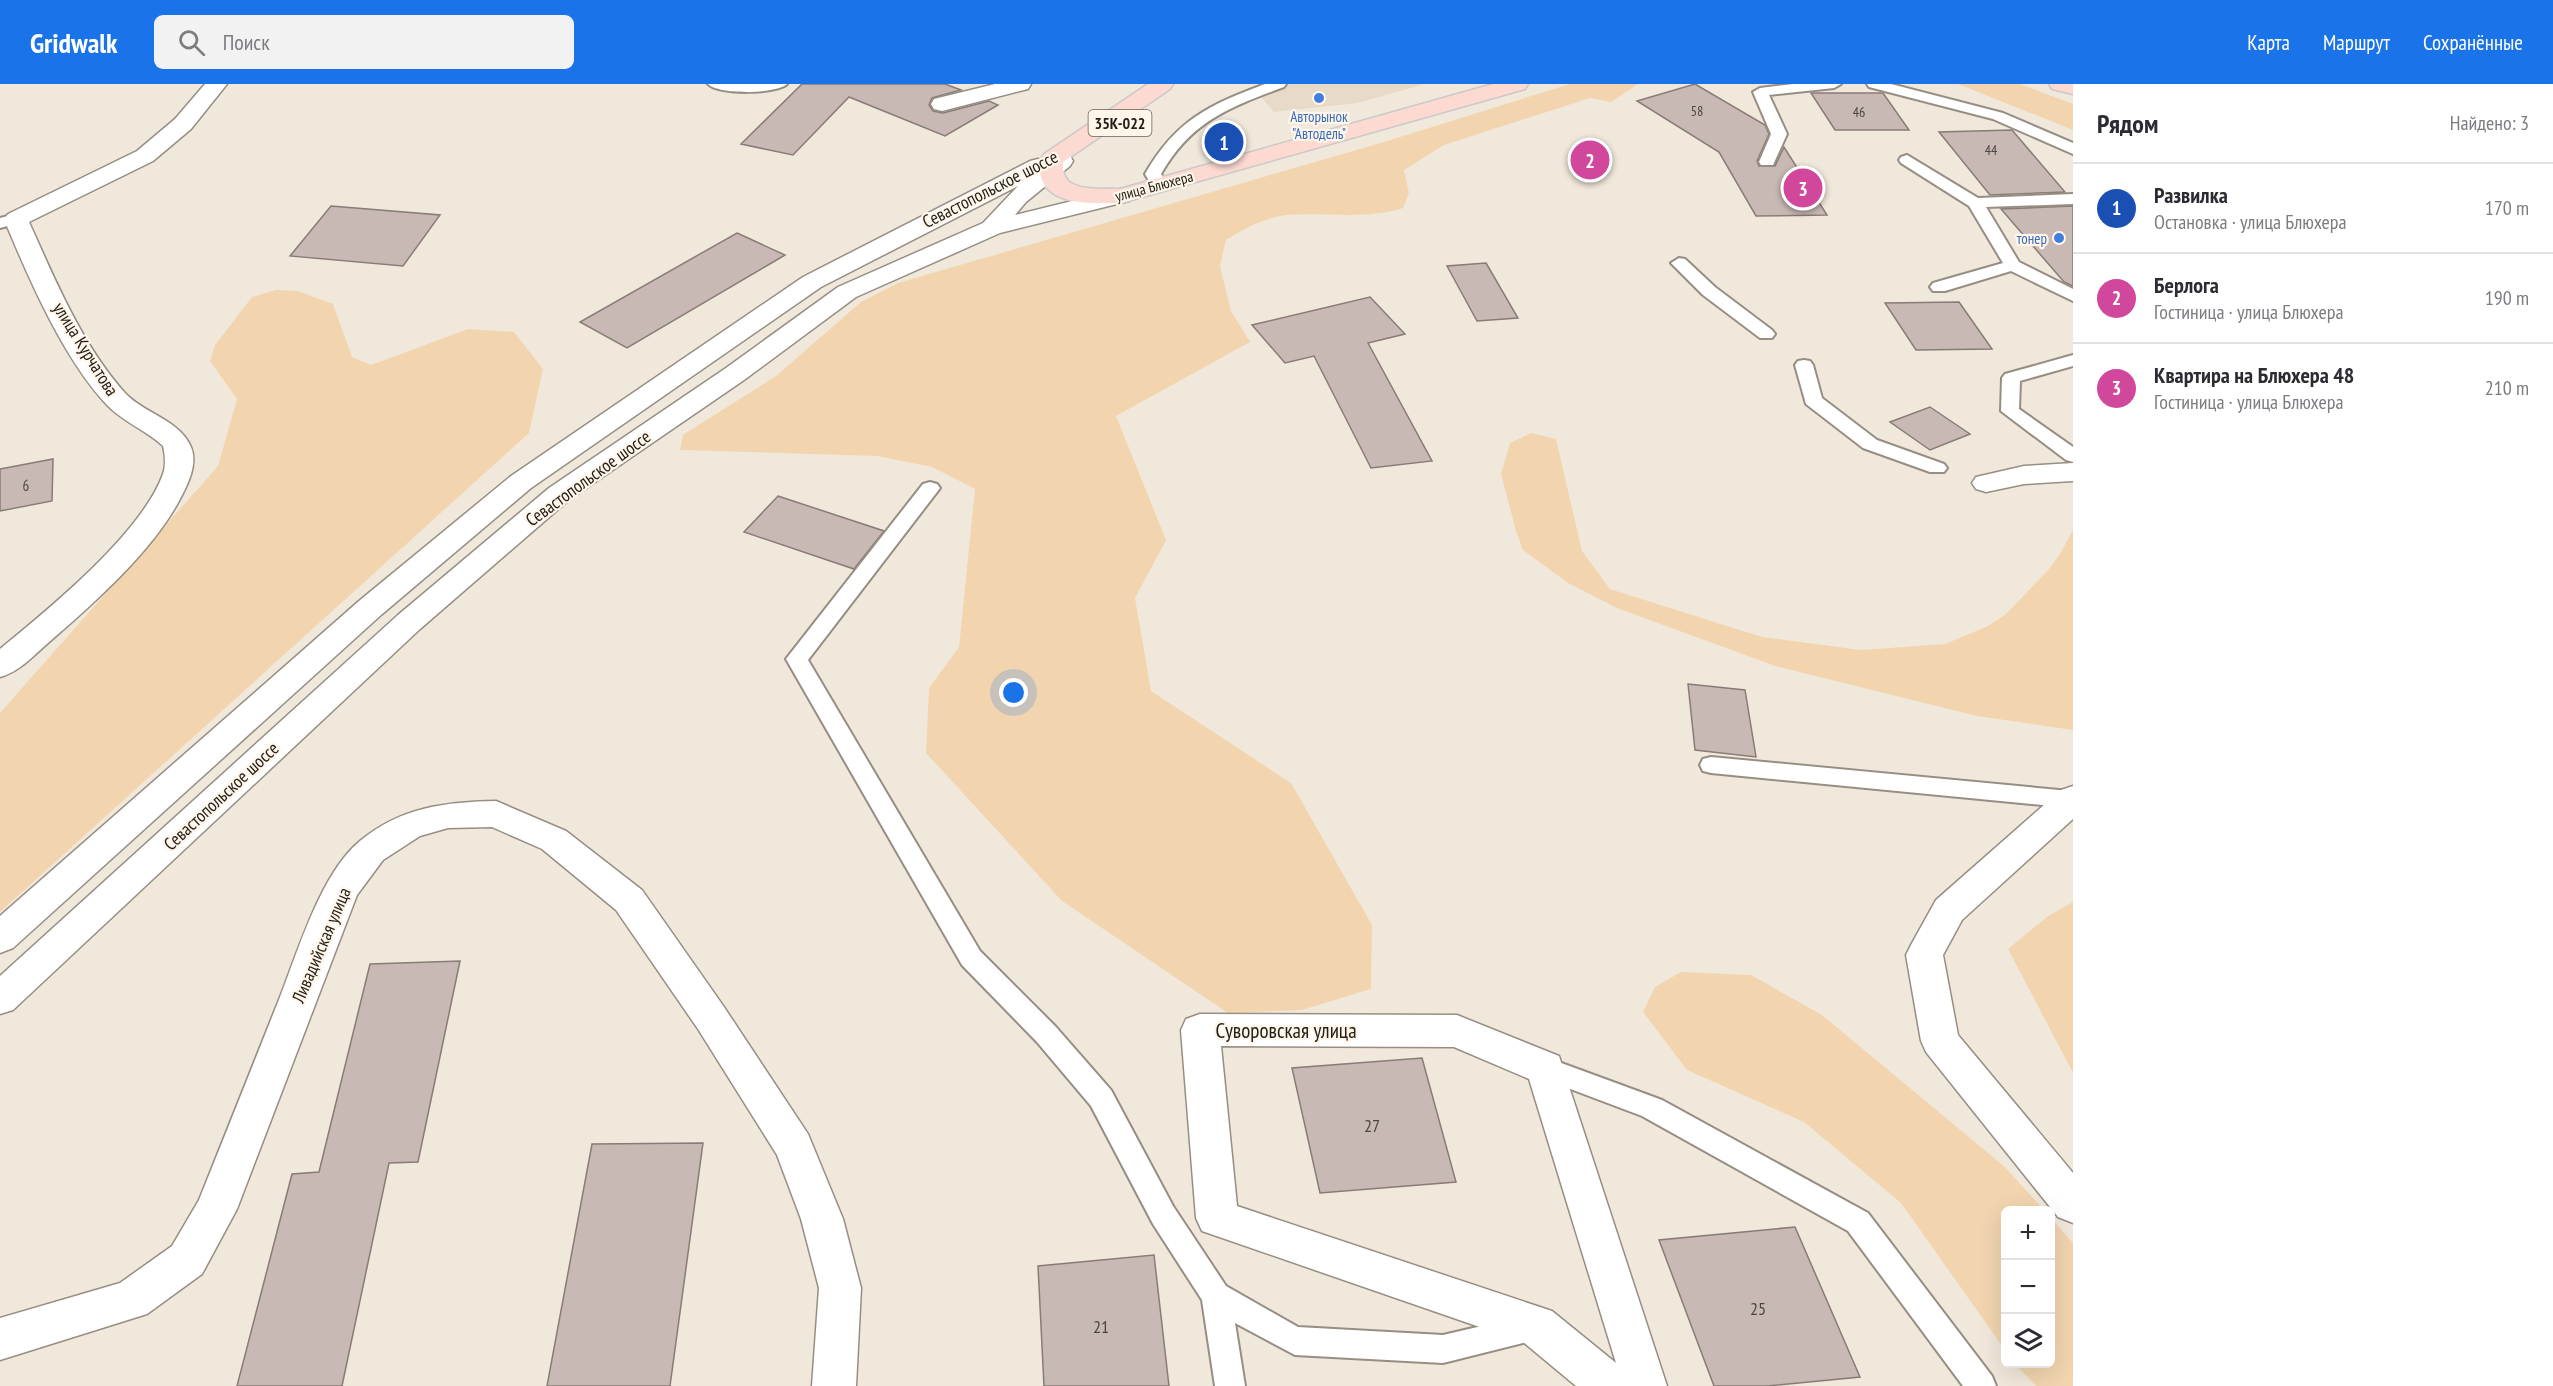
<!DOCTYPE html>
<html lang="ru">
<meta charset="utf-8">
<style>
:root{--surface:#fff;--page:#f2f2f3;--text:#2b2b33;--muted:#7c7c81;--line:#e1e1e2;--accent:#1a73e8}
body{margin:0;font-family:"PT Sans Narrow",sans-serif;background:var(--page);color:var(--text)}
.controls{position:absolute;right:18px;bottom:18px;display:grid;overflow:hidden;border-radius:9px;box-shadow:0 6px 24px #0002}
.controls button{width:54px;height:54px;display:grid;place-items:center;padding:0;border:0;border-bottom:2px solid var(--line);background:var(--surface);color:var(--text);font:30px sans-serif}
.you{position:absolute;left:1014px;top:609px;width:21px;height:21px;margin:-15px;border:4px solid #fff;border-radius:50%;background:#1a73e8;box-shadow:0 0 0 9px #1a73e833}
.badge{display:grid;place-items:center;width:39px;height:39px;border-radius:50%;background:var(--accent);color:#fff;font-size:20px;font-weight:700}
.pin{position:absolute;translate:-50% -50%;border:3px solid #fff;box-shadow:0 2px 6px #0006}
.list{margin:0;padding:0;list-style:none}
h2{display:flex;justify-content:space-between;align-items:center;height:78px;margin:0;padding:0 24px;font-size:26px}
h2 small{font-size:20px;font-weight:400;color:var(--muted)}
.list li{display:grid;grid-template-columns:39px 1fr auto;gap:18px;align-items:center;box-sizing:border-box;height:90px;padding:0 24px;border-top:2px solid var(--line)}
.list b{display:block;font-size:22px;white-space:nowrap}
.list p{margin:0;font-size:20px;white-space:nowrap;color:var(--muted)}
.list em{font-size:20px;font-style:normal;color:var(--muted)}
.icon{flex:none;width:33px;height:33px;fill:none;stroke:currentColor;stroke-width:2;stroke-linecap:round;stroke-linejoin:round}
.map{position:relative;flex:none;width:2073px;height:1302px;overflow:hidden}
header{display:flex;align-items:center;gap:36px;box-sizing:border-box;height:84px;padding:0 30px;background:var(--accent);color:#fff}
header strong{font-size:28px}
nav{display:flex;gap:33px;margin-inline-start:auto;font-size:21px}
.search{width:420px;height:54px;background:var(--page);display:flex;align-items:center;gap:15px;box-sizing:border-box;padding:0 21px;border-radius:9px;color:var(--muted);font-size:22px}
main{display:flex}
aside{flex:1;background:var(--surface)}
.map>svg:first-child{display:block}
.built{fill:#e8dac8}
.green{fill:#f2d5af}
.building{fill:#c8b9b4;stroke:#897b76;stroke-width:1.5}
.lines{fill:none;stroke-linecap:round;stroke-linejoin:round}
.service-casing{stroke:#968e83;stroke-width:4}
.minor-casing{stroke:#968e83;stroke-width:3}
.secondary-casing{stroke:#968e83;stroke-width:3}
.primary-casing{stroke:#cac9c8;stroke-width:3}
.service{fill:#fff;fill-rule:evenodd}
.minor{fill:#fff;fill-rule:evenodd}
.secondary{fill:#fff;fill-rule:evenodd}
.primary{fill:#fcd9d1;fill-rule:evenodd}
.shop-dot{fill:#3f7fe0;stroke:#fff5e9;stroke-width:2}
.labels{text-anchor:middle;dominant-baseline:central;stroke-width:4.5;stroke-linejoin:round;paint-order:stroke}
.far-number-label{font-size:14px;fill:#4c4641}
.far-shop-label{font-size:15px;fill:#366cbe;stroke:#fff5e9}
.far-street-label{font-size:15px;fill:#23201b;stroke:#fff5e9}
.number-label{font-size:15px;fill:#4c4641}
.shield{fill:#fff5e9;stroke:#656059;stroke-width:1.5}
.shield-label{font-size:16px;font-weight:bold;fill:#23201b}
.street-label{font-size:18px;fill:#23201b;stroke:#fff5e9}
.near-number-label{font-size:18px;fill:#4c4641}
.near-street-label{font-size:21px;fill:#23201b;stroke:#fff5e9}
</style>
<header>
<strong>Gridwalk</strong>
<div class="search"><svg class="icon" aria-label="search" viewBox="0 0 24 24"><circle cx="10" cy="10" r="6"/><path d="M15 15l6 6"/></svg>Поиск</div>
<nav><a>Карта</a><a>Маршрут</a><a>Сохранённые</a></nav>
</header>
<main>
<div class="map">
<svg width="2073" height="1302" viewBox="0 0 2073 1302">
<rect width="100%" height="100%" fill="#f1e8dc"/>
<path class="built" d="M1279,0h146l-67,19 -84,9 -17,-20z"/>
<path class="green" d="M1570,0h68l-27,18 -21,-4 -146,47 -40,25 5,23 -6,15c-37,12 -78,4 -116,7 -21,2 -44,14 -61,25l-6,26 11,45 19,31 -134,74 50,124 -31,58 16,93 140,92 81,142 -1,64 -69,21 -74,3 -166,-112 -136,-148 3,-65 30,-41 16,-158 -43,-22 -55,-11 -197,-6 3,-15 93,-59 85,-74 37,-19 486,-141z
M1958,0h62l53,20v26z
M276,206l22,1 35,13 19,53 19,8 97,-36 46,3 29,37 -14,64 -529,479v-199l218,-247 19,-67 -27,-38 5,-16 37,-48z
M1531,349l25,6 26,112 28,38 152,48 99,13 84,-6 43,-18 18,-12 43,-45 11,-15 13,-24v200l-96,-14 -202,-50 -158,-58 -49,-25 -45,-33 -7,-19 -15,-57 9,-31z
M2073,818v171l-65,-124 40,-33z
M1681,888l70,3 71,40 183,152 39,43h-38l-1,140 -104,-147 -97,-81 -117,-52 -44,-58 12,-25z
M2051,1134l22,25v143h-37l-21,-22h35z"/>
<path class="building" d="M802,0h143l16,6 -29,8 -3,7 4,6 10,2 46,-12 9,4 -53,31 -96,-39 -56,58 -52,-11z
M1695,0l70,41 4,9 -12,27 2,5h16l9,-19 43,68 -71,1 -37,-64 -82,-51z
M1811,9h72l26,37h-74z
M2012,46l53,62 -75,3 -51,-63z
M331,122l109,9 -37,51 -113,-10z
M2073,122v80l-9,-4 -63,-73z
M737,149l48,22 -158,93 -47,-26z
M1486,179l32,55 -41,3 -30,-55z
M1370,213l35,37 -37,9 64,118 -61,7 -57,-112 -29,7 -33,-38z
M1959,218l33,47 -76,1 -31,-47z
M1930,323l40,27 -40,16 -40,-28z
M53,375l-1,42 -52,10v-42z
M778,412l106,35 -30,38 -110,-37z
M1688,600l57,6 11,67 -61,-7z
M460,877l-42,201 -29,1 -47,223h-105l55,-212 27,-2 51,-208z
M1422,974l34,124 -136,11 -28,-125z
M703,1059l-33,243h-123l45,-242z
M1795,1143l65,150 -93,9h-53l-55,-146z
M1154,1171l15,131h-125l-6,-120z"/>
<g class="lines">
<g class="service-casing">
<path id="service" d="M708,0h79c-10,10 -69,11 -79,0z
M1265,0h21l-2,3c-54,20 -93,34 -123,87l6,11 -2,3h-12l-8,-14c31,-54 64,-69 120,-90z
M1793,0h48l-7,4 -65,7 18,39 -14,31h-12l-2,-3 12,-28 -18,-42 7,-4z
M1867,0h24l112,29 70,30v11l-80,-35 -124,-32z
M1907,71l71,43 95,-4v10l-87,3 33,55 54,27v12l-62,-30 -66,20h-12l-3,-4 3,-4 70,-20 -34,-57 -68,-43 -2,-3 2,-3z
M16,130l8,5 -2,3 -22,6v-10z
M1679,174l6,1 30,28 57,43 3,4 -3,4h-12l-57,-43 -32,-32z
M2073,271v11l-53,15 -1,28 54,38v15l-7,-2 -65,-49 1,-33 3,-4z
M1804,276l6,1 3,4 9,33 55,42 67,24 3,4 -3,4h-14l-67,-24 -57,-44 -11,-39 3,-4z
M930,398l7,2 3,4 -3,4 -129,168 172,291 75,75 56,64 62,116 53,80 72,41 145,8 90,-21 10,4 5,10 -5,10 -100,25 -148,-8 -60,-32 10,63h-30l-13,-86 -49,-76 -62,-118 -54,-64 -75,-77 -176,-306 137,-175z
M1711,673l359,34 3,1v16l-362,-35 -8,-2 -3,-6 3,-6z
M1545,973l117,43 206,113 124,163 4,10h-33l-115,-155 -206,-115 -106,-40 -4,-8 4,-8z"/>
</g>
<g class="minor-casing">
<path id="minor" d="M205,0h22l-36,45 -38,32 -124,61c26,58 53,123 96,171 18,20 55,27 66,54 7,17 -3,37 -11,52 -27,52 -88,106 -132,144 -15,13 -29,29 -48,34v-28c49,-40 142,-116 163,-175 3,-8 2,-20 0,-28 -17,-16 -40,-24 -56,-41 -44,-47 -78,-126 -103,-186l4,-5 129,-63 38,-32z
M995,0h36l-3,5 -86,22 -8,-2 -3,-5 3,-5z
M2073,379v18l-49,3 -38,8 -10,-3 -4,-6 4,-6 48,-11z
M2073,702v33l-111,101 -19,35 15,80 115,138v50l-15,-6 -132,-165 -5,-11 -15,-86 5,-10 25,-45 125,-110z
M496,717l70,30 76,59 82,117 84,127 35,85 18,69 -5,98h-44l7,-98 -18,-69 -24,-64 -79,-126 -82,-119 -74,-61 -50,-22 -44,1 -28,8 -37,24 -26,35 -120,314 -35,65 -55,40 -147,46v-42l120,-35 52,-37 27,-46c27,-67 54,-135 81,-203 18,-46 41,-124 80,-156 41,-34 85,-39 136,-40z
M1200,930l257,1 102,41 108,330h-91l-53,-44 -321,-111 -6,-13 -15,-188 5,-11zM1221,962l233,1 75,32 87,284 -64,-52 -315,-105z"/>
</g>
<g class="secondary-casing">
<path id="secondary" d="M1062,70l8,2 3,5 -3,5 -44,36 -11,13 106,-26 8,2 4,5 -4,5 -129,32 -144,64 -112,83 -175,120 -149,129 -407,381 -13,4v-38l398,-361 151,-127 177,-120 112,-81 145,-64 35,-37 -197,101 -290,201 -150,127 -368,333 -13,5v-37l359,-315 152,-125 292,-199 227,-116 8,-2 9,3 7,-6z"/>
</g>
<g class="primary-casing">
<path id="primary" d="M1148,0h25l-3,5 -107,73c-4,32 35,26 57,27l373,-105h35l-3,5 -404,114c-25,0 -71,4 -80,-26 -3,-8 -2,-16 3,-23z
M2049,0h24v10l-21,-5z"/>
</g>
<use href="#service" class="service"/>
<use href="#minor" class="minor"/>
<use href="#secondary" class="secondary"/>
<use href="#primary" class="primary"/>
</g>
<g class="shop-dot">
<circle cx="1319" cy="14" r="6"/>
<circle cx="2059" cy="154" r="6"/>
</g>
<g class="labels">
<g class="far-number-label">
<text x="1697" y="27">58</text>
<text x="1859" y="28">46</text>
<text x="1991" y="66">44</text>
</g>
<g class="far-shop-label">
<text x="1319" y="32">Авторынок<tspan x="1319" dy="17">"Автодель"</tspan></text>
<text x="2047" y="154" text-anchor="end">тонер</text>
</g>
<g class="far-street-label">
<text transform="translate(1154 102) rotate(-15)">улица Блюхера</text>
</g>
<g class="number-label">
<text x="26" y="401">6</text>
</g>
<rect class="shield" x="1088.5" y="26" width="63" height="26" rx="4.5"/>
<g class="shield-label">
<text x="1120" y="39">35К-022</text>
</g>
<g class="street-label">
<text transform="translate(990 105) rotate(-27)">Севастопольское шоссе</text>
<text transform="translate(86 265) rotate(58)">улица Курчатова</text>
<text transform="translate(588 394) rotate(-36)">Севастопольское шоссе</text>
<text transform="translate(221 712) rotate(-43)">Севастопольское шоссе</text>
<text transform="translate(321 861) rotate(-67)">Ливадийская улица</text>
</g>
<g class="near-number-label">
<text x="1372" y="1041">27</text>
<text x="1758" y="1224">25</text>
<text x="1101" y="1242">21</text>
</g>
<g class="near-street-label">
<text x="1286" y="946">Суворовская улица</text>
</g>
</g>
</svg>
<div class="controls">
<button>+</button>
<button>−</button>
<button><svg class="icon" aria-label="layers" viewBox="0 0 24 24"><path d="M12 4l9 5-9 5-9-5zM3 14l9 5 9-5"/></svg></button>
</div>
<div class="you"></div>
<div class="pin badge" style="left:1224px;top:58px;background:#1a4fb4">1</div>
<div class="pin badge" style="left:1590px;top:76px;background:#d1479c">2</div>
<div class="pin badge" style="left:1803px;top:104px;background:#d1479c">3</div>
</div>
<aside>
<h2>Рядом<small>Найдено: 3</small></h2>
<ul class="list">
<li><span class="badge" style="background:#1a4fb4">1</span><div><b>Развилка</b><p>Остановка · улица Блюхера</p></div><em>170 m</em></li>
<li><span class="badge" style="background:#d1479c">2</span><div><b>Берлога</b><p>Гостиница · улица Блюхера</p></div><em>190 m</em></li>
<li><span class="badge" style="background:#d1479c">3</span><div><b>Квартира на Блюхера 48</b><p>Гостиница · улица Блюхера</p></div><em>210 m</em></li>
</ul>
</aside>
</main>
